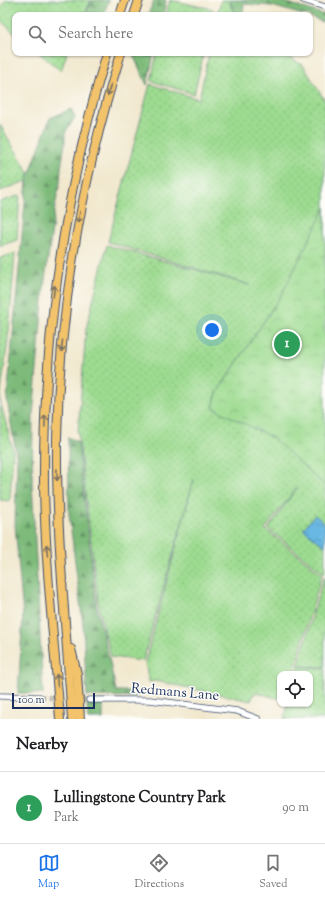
<!DOCTYPE html>
<style>
:root{--surface:#fff;--page:#f6f6f6;--text:#202124;--muted:#757577;--line:#e0e0e0;--accent:#1a73e8}
body{margin:0;font-family:"Sorts Mill Goudy",serif;background:var(--page);color:var(--text)}
.controls{position:absolute;right:12px;bottom:12px;display:grid;overflow:hidden;border-radius:8px;box-shadow:0 1px 3px #0004}
.controls button{width:36px;height:36px;display:grid;place-items:center;padding:0;border:0;border-bottom:1px solid var(--line);background:var(--surface);color:var(--text);font:20px sans-serif}
.scale{position:absolute;left:12px;bottom:10px;width:83px;box-sizing:border-box;padding-left:4px;border:2px solid #1b2f5e;border-top:0;font-size:11px;line-height:14px;white-space:nowrap;color:#1b2f5e;-webkit-text-stroke:3px #fdfcf7;paint-order:stroke}
.you{position:absolute;left:212px;top:330px;width:14px;height:14px;margin:-10px;border:3px solid #fff;border-radius:50%;background:#1a73e8;box-shadow:0 0 0 6px #1a73e833}
.badge{display:grid;place-items:center;width:26px;height:26px;border-radius:50%;background:var(--accent);color:#fff;font-size:13px;font-weight:700}
.pin{position:absolute;translate:-50% -50%;border:2px solid #fff;box-shadow:0 1px 4px #0006}
.list{margin:0;padding:0;list-style:none}
h2{display:flex;justify-content:space-between;align-items:center;height:52px;margin:0;padding:0 16px;font-size:17px}
h2 small{font-size:13px;font-weight:400;color:var(--muted)}
.list li{display:grid;grid-template-columns:26px 1fr auto;gap:12px;align-items:center;box-sizing:border-box;height:72px;padding:0 16px;border-top:1px solid var(--line)}
.list b{display:block;font-size:15px;white-space:nowrap}
.list p{margin:0;font-size:13px;white-space:nowrap;color:var(--muted)}
.list em{font-size:13px;font-style:normal;color:var(--muted)}
.icon{flex:none;width:22px;height:22px;fill:none;stroke:currentColor;stroke-width:2;stroke-linecap:round;stroke-linejoin:round}
.map{position:relative;flex:none;width:325px;height:719px;overflow:hidden}
.search{position:absolute;background:var(--surface);box-shadow:0 1px 3px #0004;left:12px;right:12px;top:12px;height:44px;display:flex;align-items:center;gap:10px;box-sizing:border-box;padding:0 14px;border-radius:8px;color:var(--muted);font-size:15px}
.sheet{height:124px;background:var(--surface)}
nav{display:flex;justify-content:space-around;align-items:center;box-sizing:border-box;height:56px;border-top:1px solid var(--line);background:var(--surface);font-size:11px;color:var(--muted)}
nav a{display:grid;justify-items:center;gap:2px}
nav .on{color:var(--accent)}
.map>svg:first-child{display:block}
.grass{fill:url(#grass-dots);stroke:#5c8577}
.forest{fill:url(#forest-firs);stroke:#4c756c}
.park{fill:url(#park-crowns);stroke:#5c8577}
.water{fill:url(#water-ripples);stroke:#4274a0}
.lines{fill:none;stroke-linecap:round;stroke-linejoin:round}
.minor-tunnel{stroke:#c6c3b8;stroke-width:5.5;stroke-dasharray:5.5 3;stroke-linecap:butt}
.minor-casing{stroke:#3b4b6f;stroke-width:7}
.highway-casing{stroke:#3b4b6f;stroke-width:10}
.minor{stroke:#fff;stroke-width:5.5}
.highway{stroke:#f2c36a;stroke-width:8}
.oneway{stroke:#7c7263}
.labels{text-anchor:middle;dominant-baseline:central;stroke-width:3;stroke-linejoin:round;paint-order:stroke}
.street-label{font-size:14px;fill:#1b2f5e;stroke:#fdfcf7}
</style>
<div class="map">
<svg width="325" height="719" viewBox="0 0 325 719">
<defs>
<pattern id="grass-dots" width="8" height="8" patternUnits="userSpaceOnUse"><rect width="8" height="8" fill="#9ddb90"/><path d="M2 2h.1M6 6h.1" fill="none" stroke="#87bc7f" stroke-width="1.8" stroke-linecap="round"/></pattern>
<pattern id="forest-firs" width="22" height="20" patternUnits="userSpaceOnUse"><rect width="22" height="20" fill="#7ebb7a"/><path d="M5 1l3.5 6h-7zM16 11l3.5 6h-7z" fill="#669867"/></pattern>
<pattern id="park-crowns" width="20" height="18" patternUnits="userSpaceOnUse"><rect width="20" height="18" fill="#9ddb90"/><path d="M2 6a3 3 0 1 1 6 0M12 15a3 3 0 1 1 6 0" fill="none" stroke="#87bc7f"/></pattern>
<pattern id="water-ripples" width="26" height="14" patternUnits="userSpaceOnUse"><rect width="26" height="14" fill="#68b8e3"/><path d="M2 4q2-2 4 0t4 0M15 11q2-2 4 0t4 0" fill="none" stroke="#5596bb"/></pattern>
</defs>
<rect width="100%" height="100%" fill="#fdfcf7"/>
<filter id="ink" filterUnits="userSpaceOnUse"><feTurbulence type="fractalNoise" baseFrequency=".025" numOctaves="2"/><feDisplacementMap in="SourceGraphic" scale="8" xChannelSelector="R" yChannelSelector="G"/><feConvolveMatrix kernelMatrix="1 2 1 2 8 2 1 2 1" color-interpolation-filters="sRGB"/></filter>
<filter id="wash" filterUnits="userSpaceOnUse"><feTurbulence type="fractalNoise" baseFrequency=".012" numOctaves="4" result="noise"/><feDisplacementMap in="SourceGraphic" scale="16" xChannelSelector="R" yChannelSelector="G"/><feGaussianBlur stdDeviation="0.9" result="paint"/><feColorMatrix in="noise" values="0 0 0 0 0 0 0 0 0 0 0 0 0 0 0 0 0 1.4 0 .05"/><feComposite in="paint" operator="in"/></filter>
<g filter="url(#wash)">
<rect width="100%" height="100%" fill="#f1e8ce"/>
<path class="grass" d="M6,0h85l-7,15h-69v19l-15,-14v-12z
M170,0l43,9 -1,6h-46z
M221,0h8l5,15h-17z
M39,53h28l-6,18z
M157,53h47l-10,41 -43,-13z
M209,53h52l5,3 1,-3h13l23,12 22,36v207l-43,-14 -65,99 -4,15 112,43v123l-57,-45 30,-43 -33,43 57,45 -29,100h-13v25l-25,-7 -4,9 -95,-20 -7,1 -4,-19 49,-184 -51,182 -32,-4 -12,-48 -21,-177 8,-103 21,-84 143,40 -142,-43 42,-158 49,15z
M0,125l29,48 -2,8 -27,10z
M20,195l-3,45 -17,6v-44z
M15,253l-6,78 -9,69 13,51 -3,50 -10,-1v-242z
M324,576l1,1v90l-27,-1z
M298,667l27,1v51h-41l4,-15h22v-30h-14z"/>
<path class="forest" d="M92,0h17l-6,15h-18z
M154,0h12l-3,15h-15z
M230,0h49l46,15v8l-15,-6v-2h-7l-31,-9 -28,-2 -1,11h-8z
M134,53h20l-7,32 -14,-30z
M71,109l4,8 -10,16v10l-4,25 -1,14 -5,25 -11,80 -11,129 -1,67 11,211 -25,-1 5,-78 -8,-90 2,-66 -10,-59 20,-219 23,-63z
M68,437l10,5 19,167 12,49 7,33h18l2,6 -49,-1 -4,-71 -14,-111z
M103,701v18h-15l-1,-15z"/>
<path class="park" d="M325,208v278l-52,-48 -60,-30 4,-15 65,-99z"/>
<path class="water" d="M315,515l10,9v22l-22,-17z"/>
</g>
<g filter="url(#ink)">
<g class="lines">
<path class="minor-tunnel" d="M40,697l49,3"/>
<g class="minor-casing">
<path id="minor" d="M303,0l22,7
M0,696l40,1
M89,700h61l87,11 21,8"/>
</g>
<g class="highway-casing">
<path id="highway" d="M120,15l5,-15
M134,15l5,-15
M71,649l6,25 3,45
M60,719c-6,-79 -15,-157 -16,-236 -1,-148 20,-289 63,-430
M72,719c-6,-93 -16,-187 -15,-280 2,-132 25,-261 64,-386"/>
</g>
<use href="#minor" class="minor"/>
<use href="#highway" class="highway"/>
</g>
<defs><path id="oneway-shaft" d="M-6 0H5M1.5-3L5.5 0L1.5 3" fill="none" stroke-width="1.6" stroke-linecap="round" stroke-linejoin="round"/></defs>
<g class="oneway">
<use href="#oneway-shaft" transform="translate(109 90) rotate(106)"/>
<use href="#oneway-shaft" transform="translate(79 217) rotate(101)"/>
<use href="#oneway-shaft" transform="translate(54 291) rotate(-83)"/>
<use href="#oneway-shaft" transform="translate(62 346) rotate(95)"/>
<use href="#oneway-shaft" transform="translate(45 421) rotate(-89)"/>
<use href="#oneway-shaft" transform="translate(57 475) rotate(89)"/>
<use href="#oneway-shaft" transform="translate(47 550) rotate(-94)"/>
<use href="#oneway-shaft" transform="translate(57 680) rotate(-94)"/>
</g>
</g>
<g class="labels">
<g class="street-label">
<text transform="translate(175 693) rotate(5)">Redmans Lane</text>
</g>
</g>
</svg>
<div class="controls">
<button><svg class="icon" aria-label="locate" viewBox="0 0 24 24"><circle cx="12" cy="12" r="6"/><path d="M12 2v4M12 18v4M2 12h4M18 12h4"/></svg></button>
</div>
<div class="scale">100 m</div>
<div class="you"></div>
<div class="pin badge" style="left:287px;top:344px;background:#2e9e5b">1</div>
<div class="search"><svg class="icon" aria-label="search" viewBox="0 0 24 24"><circle cx="10" cy="10" r="6"/><path d="M15 15l6 6"/></svg>Search here</div>
</div>
<section class="sheet">
<h2>Nearby<small></small></h2>
<ul class="list">
<li><span class="badge" style="background:#2e9e5b">1</span><div><b>Lullingstone Country Park</b><p>Park</p></div><em>90 m</em></li>
</ul>
</section>
<nav>
<a class="on"><svg class="icon" aria-label="map" viewBox="0 0 24 24"><path d="M3 6l6-2 6 2 6-2v14l-6 2-6-2-6 2zM9 4v14M15 6v14"/></svg>Map</a>
<a><svg class="icon" aria-label="directions" viewBox="0 0 24 24"><path d="M12 3l9 9-9 9-9-9zM9 14v-3h6M13 9l2 2-2 2"/></svg>Directions</a>
<a><svg class="icon" aria-label="saved" viewBox="0 0 24 24"><path d="M7 4h10v16l-5-4-5 4z"/></svg>Saved</a>
</nav>
